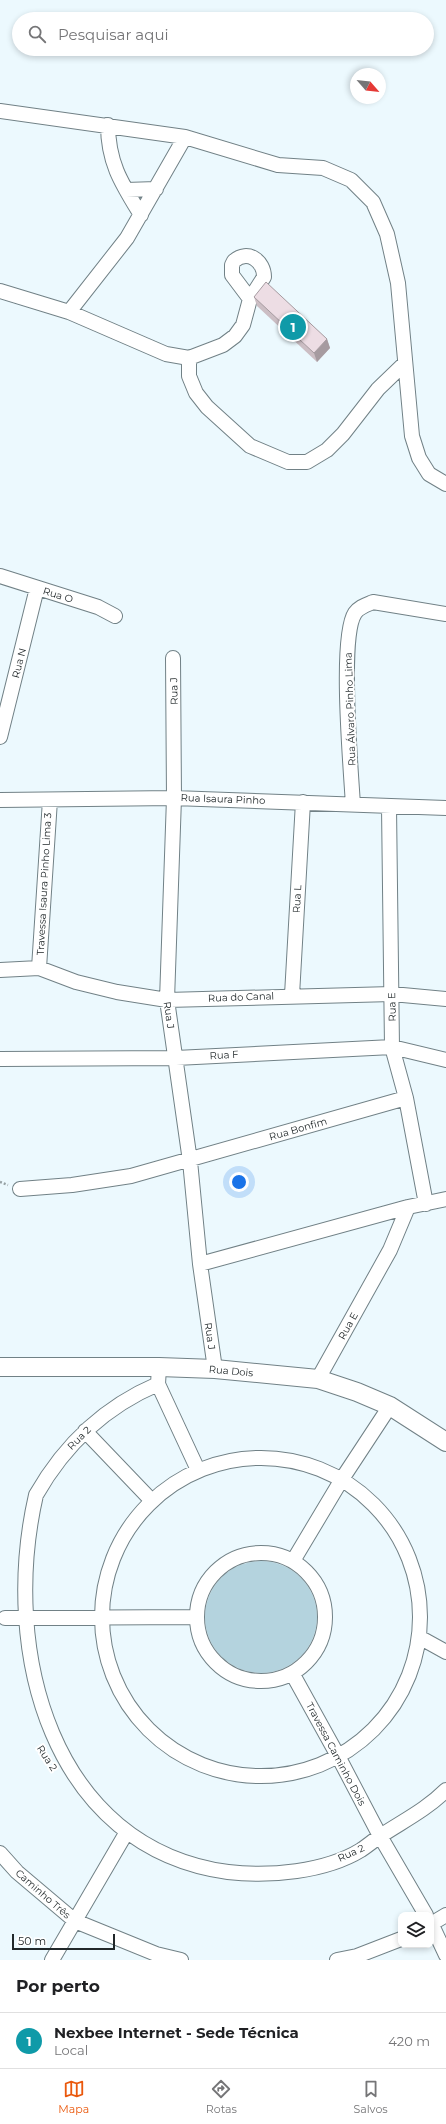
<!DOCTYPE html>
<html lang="pt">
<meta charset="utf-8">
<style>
:root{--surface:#fff;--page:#f6f6f6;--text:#202124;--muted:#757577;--line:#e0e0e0;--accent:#ea580c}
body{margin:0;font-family:Montserrat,sans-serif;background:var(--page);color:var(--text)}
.controls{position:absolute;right:12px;bottom:12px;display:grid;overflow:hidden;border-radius:8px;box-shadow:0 2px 6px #0003}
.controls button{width:36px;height:36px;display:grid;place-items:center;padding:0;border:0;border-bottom:1px solid var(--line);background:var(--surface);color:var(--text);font:20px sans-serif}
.compass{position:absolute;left:350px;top:68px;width:36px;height:36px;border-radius:50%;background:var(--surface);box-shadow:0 2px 6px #0003;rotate:118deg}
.scale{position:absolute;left:12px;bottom:10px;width:103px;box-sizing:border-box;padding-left:4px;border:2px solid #21282a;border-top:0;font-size:11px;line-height:14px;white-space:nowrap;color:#21282a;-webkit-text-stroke:3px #fff;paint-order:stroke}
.you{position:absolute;left:239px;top:1182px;width:14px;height:14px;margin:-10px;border:3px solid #fff;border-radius:50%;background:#1a73e8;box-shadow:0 0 0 6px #1a73e833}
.badge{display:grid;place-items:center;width:26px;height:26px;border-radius:50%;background:var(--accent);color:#fff;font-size:13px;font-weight:700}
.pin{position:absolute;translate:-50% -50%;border:2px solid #fff;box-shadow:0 1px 4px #0006}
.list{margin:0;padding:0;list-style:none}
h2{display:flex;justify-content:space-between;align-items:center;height:52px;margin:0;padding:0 16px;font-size:17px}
h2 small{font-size:13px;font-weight:400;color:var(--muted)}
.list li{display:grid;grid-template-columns:26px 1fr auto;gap:12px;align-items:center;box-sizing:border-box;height:56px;padding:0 16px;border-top:1px solid var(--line)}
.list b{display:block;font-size:15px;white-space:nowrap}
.list p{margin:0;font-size:13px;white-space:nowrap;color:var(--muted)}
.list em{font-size:13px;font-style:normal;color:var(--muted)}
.icon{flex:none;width:22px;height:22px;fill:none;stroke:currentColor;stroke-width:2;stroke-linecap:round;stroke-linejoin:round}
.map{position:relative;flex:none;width:446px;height:1960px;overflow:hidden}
.search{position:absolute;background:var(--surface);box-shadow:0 2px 6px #0003;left:12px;right:12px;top:12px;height:44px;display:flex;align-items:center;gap:10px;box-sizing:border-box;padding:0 14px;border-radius:22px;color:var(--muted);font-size:15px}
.sheet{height:108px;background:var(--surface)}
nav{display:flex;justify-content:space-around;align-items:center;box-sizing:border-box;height:56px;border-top:1px solid var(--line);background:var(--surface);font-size:11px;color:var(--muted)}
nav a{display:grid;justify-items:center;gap:2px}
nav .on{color:var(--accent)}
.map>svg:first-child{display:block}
.green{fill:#b4d3de}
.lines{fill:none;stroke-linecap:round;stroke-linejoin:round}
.minor-casing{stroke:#718186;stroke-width:16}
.tertiary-casing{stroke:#718186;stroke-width:20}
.path{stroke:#95a0a3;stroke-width:2.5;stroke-dasharray:2 2;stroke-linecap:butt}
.minor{stroke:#fff;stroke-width:14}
.tertiary{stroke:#fff;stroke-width:18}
.wall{fill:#ccbec4}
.shaded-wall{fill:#a69ba0}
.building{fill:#eddde4;stroke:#a69ba0}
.labels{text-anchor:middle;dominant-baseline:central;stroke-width:4;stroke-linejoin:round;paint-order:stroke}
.street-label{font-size:10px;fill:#21282a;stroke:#fff}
</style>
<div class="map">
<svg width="446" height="1960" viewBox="0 0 446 1960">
<rect width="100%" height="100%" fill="#ecf9fe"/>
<path class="green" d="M205 1617a56 56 0 1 1 112 0a56 56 0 1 1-112 0Z"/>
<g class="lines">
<g class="minor-casing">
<path id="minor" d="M0,111l185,26 93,28 45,3 28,12 22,22 14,32 11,49 14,153 7,22 10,16 17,10
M108,125c0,38 14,59 33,90
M126,190l30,-1
M0,291l69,21 97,42 23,4 34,-13 12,-9 8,-11 7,-26 14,-22c0,-16 -16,-28 -30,-16l-2,4v10l18,24
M69,312l58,-74 58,-101
M189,358v18l7,17 11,14 43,39 38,16h19l20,-12 16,-16 35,-45 27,-26
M0,576l98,31 17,9
M173,658l1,140 -7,202 23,161 10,103 15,105
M0,737l37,-149
M0,800l174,-2 272,10
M353,805c-2,-35 -14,-168 2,-192 4,-6 11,-8 18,-11l73,12
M389,807l3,240 14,51 20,106
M39,968l11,-168
M0,970l39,-2 37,14 41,10 50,8 225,-6 54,5
M292,995l11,-193
M0,1059l176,-1 216,-11 54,13
M20,1189l52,-4 59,-9 275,-78
M200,1264l208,-57 38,-8
M159,1367l-1,17c-54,23 -93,60 -122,111 -36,157 16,353 192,377 41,5 97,0 133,-22 6,-4 12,-9 18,-13 24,-16 47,-27 67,-47
M318,1379l72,-129 18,-43
M158,1384l40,86
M85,1431l67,70
M102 1617a159 159 0 1 1 318 0a159 159 0 1 1-318 0Z
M197 1617a64 64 0 1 1 128 0a64 64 0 1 1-128 0Z
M293,1561l49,-82 48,-73
M5,1618l192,-1
M419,1637l27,15
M292,1673l46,83 42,80 46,79
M0,1853l17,19 58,49 81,33 25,6
M431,1923l15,32
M431,1924l15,-9
M52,1960l73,-125
M337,1960l20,-4 44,-17"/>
</g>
<g class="tertiary-casing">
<path id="tertiary" d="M0,1367h159l56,2 103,10 39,13 33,14 56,36"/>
</g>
<path class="path" d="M0,1182l8,3"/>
<use href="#minor" class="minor"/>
<use href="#tertiary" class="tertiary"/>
</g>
<path class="wall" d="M254,297l73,42 3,9 -13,14 -60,-56z"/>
<path class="shaded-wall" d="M327,339l3,9 -13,14 -3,-9z"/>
<path class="building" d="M266,282l61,57 -13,14 -60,-56z"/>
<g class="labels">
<g class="street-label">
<text transform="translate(58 595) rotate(17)">Rua O</text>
<text transform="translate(19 663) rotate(-76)">Rua N</text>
<text transform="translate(174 691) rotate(-91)">Rua J</text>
<text transform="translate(350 709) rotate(-92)">Rua Álvaro Pinho Lima</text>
<text transform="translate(223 799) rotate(2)">Rua Isaura Pinho</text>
<text transform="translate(44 884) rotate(-87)">Travessa Isaura Pinho Lima 3</text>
<text transform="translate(297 899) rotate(-87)">Rua L</text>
<text transform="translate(241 997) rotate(-2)">Rua do Canal</text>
<text transform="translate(392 1007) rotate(-91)">Rua E</text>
<text transform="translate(169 1015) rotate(82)">Rua J</text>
<text transform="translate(224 1055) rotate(-3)">Rua F</text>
<text transform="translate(298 1129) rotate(-16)">Rua Bonfim</text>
<text transform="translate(348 1326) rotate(-61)">Rua E</text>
<text transform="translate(210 1336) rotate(82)">Rua J</text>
<text transform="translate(231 1371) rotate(5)">Rua Dois</text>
<text transform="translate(79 1438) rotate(-45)">Rua 2</text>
<text transform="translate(336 1754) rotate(62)">Travessa Caminho Dois</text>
<text transform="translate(47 1758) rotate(57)">Rua 2</text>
<text transform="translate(351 1853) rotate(-25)">Rua 2</text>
<text transform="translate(43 1894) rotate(41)">Caminho Três</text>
</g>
</g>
</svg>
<div class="controls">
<button><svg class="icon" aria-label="layers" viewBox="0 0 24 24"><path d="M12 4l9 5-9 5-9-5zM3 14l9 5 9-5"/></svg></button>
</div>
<svg class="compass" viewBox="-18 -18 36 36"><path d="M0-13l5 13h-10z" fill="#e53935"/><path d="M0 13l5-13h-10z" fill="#757577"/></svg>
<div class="scale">50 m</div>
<div class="you"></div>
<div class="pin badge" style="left:293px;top:327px;background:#0f9aa8">1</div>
<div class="search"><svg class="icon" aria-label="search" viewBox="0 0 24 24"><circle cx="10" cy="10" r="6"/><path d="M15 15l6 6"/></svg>Pesquisar aqui</div>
</div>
<section class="sheet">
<h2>Por perto<small></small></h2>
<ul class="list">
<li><span class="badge" style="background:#0f9aa8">1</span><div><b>Nexbee Internet - Sede Técnica</b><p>Local</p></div><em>420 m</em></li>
</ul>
</section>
<nav>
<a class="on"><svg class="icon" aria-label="map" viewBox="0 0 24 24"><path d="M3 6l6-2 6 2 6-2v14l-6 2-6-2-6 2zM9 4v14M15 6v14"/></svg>Mapa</a>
<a><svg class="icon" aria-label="directions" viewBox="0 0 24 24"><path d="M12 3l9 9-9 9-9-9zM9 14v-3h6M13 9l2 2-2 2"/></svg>Rotas</a>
<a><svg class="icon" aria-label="saved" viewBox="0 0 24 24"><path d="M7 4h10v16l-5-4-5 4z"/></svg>Salvos</a>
</nav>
